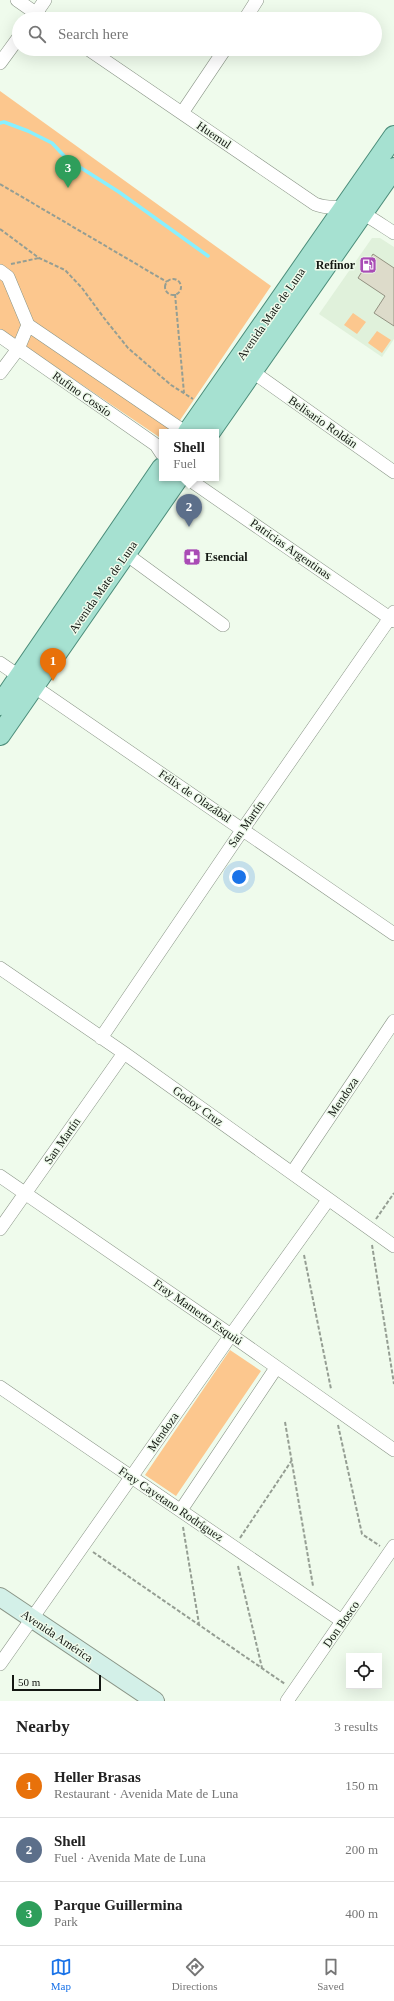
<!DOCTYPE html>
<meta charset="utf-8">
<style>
:root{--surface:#fff;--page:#f6f6f6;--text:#222;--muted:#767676;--line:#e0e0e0;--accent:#1a73e8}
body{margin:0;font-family:"Times New Roman",serif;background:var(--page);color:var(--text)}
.controls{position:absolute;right:12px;bottom:12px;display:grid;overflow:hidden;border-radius:0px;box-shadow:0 4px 16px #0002}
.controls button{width:36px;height:36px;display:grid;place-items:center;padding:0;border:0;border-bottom:1px solid var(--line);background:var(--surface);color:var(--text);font:20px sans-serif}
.scale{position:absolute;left:12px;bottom:10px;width:89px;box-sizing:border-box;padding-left:4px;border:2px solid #131712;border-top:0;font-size:11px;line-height:14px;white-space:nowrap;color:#131712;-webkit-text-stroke:3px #effbec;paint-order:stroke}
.you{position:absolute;left:239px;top:877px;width:14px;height:14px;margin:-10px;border:3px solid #fff;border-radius:50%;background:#1a73e8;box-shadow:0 0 0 6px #1a73e833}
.badge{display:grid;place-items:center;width:26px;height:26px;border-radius:50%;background:var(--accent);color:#fff;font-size:13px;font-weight:700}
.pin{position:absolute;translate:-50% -33px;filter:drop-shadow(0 1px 2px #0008)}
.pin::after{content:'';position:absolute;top:21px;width:14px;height:12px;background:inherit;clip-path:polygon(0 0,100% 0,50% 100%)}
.popup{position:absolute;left:159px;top:429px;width:60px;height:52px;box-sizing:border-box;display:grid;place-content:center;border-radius:0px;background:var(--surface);filter:drop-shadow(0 1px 3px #0005);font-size:13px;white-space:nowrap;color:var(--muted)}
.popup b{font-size:15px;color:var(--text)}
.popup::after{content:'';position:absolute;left:50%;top:100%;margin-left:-8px;border:8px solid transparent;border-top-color:var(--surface)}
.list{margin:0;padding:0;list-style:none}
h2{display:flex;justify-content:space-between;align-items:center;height:52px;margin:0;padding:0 16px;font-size:17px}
h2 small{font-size:13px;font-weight:400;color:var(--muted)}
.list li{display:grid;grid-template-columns:26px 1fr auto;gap:12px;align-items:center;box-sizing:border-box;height:64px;padding:0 16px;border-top:1px solid var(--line)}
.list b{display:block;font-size:15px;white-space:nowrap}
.list p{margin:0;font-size:13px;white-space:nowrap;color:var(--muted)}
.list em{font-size:13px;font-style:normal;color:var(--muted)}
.icon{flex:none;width:22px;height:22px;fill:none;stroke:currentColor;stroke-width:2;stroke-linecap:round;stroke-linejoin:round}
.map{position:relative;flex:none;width:394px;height:1701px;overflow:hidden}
.search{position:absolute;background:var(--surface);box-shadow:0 4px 16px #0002;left:12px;right:12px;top:12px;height:44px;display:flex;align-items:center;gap:10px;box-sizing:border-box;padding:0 14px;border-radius:22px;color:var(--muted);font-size:15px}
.sheet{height:244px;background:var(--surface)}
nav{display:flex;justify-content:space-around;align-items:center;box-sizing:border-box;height:56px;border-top:1px solid var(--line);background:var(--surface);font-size:11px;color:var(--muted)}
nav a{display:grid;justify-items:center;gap:2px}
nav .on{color:var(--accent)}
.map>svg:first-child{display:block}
.built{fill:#e0f1db}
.green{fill:#fcc78e}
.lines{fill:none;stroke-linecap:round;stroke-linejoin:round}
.stream{stroke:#88f0ff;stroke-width:3.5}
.building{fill:#dddbca;stroke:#929181}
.minor-casing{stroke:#8a9587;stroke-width:14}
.secondary-casing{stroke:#8a9587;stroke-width:20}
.primary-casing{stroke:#4c8d7a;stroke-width:22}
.path{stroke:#959e93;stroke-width:2;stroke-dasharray:4 2;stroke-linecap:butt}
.minor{stroke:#fff;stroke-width:13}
.secondary{stroke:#d3f0e8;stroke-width:18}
.primary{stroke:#a6e1d1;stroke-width:20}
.labels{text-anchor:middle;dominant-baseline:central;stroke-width:3;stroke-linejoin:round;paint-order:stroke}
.street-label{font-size:12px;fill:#131712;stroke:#effbec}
.poi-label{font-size:12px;font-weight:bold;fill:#131712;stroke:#effbec;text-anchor:end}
</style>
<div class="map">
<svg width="394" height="1701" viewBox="0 0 394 1701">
<rect width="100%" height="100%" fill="#effbec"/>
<path class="built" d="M372,238h8l14,9v92l-12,18 -63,-43z"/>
<path class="green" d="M0,91l271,195 -99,146h-10v7l-162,-110z
M353,313l13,9 -9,12 -13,-9z
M377,331l14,9 -9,13 -14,-10z
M230,1350l31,21 -85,125 -31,-21z"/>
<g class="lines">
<path class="stream" d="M0,123l4,-1 24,9 24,12 15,16 52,33 89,64"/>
</g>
<path class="building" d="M373,254l21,14v58l-20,-13 11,-17 -27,-18z"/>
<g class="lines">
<g class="minor-casing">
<path id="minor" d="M17,0l27,19
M32,19l13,-19
M245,19l12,-19
M88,49l227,155c12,5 20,2 31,4 19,4 32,15 48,25
M0,63l19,-26
M182,113l43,-64
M0,271l8,6 20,48 -10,24 -18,24
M28,325l157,107
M0,336l156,109 6,9
M253,372l141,100
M187,478l207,143
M126,554l97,71
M0,663l394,271
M0,968l124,85 270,193
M101,1038l142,-209 151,-217
M292,1173l102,-152
M0,1176l231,159 163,115
M0,1229l124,-176
M0,1387l342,234
M181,1510l95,-142
M0,1664l231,-329 97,-135
M287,1701l107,-155"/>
</g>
<g class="secondary-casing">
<path id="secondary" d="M0,1597l155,104"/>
</g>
<g class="primary-casing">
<path id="primary" d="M188,432l206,-296
M210,432l184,-264
M0,705l162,-237
M0,735l178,-257"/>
</g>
<path class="path" d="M0,184l167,98
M0,229l39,29 26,12 17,18 22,30 24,30 43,37 22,14
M11,264l28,-6
M165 287a8 8 0 1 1 16 0a8 8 0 1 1-16 0Z
M175,294l9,99
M376,1219l18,-26
M372,1245l22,139
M304,1255l27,134
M285,1422l28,164
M338,1425l24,109 18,12
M183,1527l16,97
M240,1538l52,-78
M93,1552l192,132
M238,1566l24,102"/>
<use href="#minor" class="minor"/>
<use href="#secondary" class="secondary"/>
<use href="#primary" class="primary"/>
</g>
<defs>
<g id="fuel-square" transform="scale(0.9)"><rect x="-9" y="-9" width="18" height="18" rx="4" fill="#a94bb5" stroke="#effbec"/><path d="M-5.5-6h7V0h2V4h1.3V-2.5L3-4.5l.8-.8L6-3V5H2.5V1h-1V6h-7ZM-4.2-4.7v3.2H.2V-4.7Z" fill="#fff"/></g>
<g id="pharmacy-square" transform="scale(0.9)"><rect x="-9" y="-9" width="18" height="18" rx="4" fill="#a94bb5" stroke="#effbec"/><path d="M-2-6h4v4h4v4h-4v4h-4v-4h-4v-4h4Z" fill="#fff"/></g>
</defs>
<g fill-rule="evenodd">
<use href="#fuel-square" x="368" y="265"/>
<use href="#pharmacy-square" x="192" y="557"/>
</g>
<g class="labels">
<g class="street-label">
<text transform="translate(214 135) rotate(34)">Huemul</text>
<text transform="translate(271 314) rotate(-55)">Avenida Mate de Luna</text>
<text transform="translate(82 394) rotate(35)">Rufino Cossío</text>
<text transform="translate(323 422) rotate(35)">Belisario Roldán</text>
<text transform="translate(291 549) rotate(35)">Patricias Argentinas</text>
<text transform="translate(103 587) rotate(-55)">Avenida Mate de Luna</text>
<text transform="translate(195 796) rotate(34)">Félix de Olazábal</text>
<text transform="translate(246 824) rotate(-55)">San Martín</text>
<text transform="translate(343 1097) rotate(-56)">Mendoza</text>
<text transform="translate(198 1106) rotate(36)">Godoy Cruz</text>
<text transform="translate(62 1141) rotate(-55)">San Martín</text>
<text transform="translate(198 1312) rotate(35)">Fray Mamerto Esquiú</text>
<text transform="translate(163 1432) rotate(-55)">Mendoza</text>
<text transform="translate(171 1504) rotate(34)">Fray Cayetano Rodríguez</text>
<text transform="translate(341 1624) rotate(-55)">Don Bosco</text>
<text transform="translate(57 1636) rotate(34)">Avenida América</text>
</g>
<g class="poi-label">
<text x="355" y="265">Refinor</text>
<text x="205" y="557" text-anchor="start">Esencial</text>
</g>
</g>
</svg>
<div class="controls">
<button><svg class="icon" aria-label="locate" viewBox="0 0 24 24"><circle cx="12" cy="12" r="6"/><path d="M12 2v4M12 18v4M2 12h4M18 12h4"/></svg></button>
</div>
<div class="scale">50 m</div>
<div class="you"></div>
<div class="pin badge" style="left:53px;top:681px;background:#e8710a">1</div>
<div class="pin badge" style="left:189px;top:527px;background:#5c6f8a">2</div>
<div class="popup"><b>Shell</b>Fuel</div>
<div class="pin badge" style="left:68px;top:188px;background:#2e9e5b">3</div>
<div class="search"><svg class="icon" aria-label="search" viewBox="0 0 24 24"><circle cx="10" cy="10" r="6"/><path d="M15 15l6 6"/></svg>Search here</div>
</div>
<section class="sheet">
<h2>Nearby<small>3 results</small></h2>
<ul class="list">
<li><span class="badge" style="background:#e8710a">1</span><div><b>Heller Brasas</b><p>Restaurant · Avenida Mate de Luna</p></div><em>150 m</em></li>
<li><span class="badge" style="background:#5c6f8a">2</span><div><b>Shell</b><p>Fuel · Avenida Mate de Luna</p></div><em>200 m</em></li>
<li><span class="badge" style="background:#2e9e5b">3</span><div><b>Parque Guillermina</b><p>Park</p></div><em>400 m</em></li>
</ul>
</section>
<nav>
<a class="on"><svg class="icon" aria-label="map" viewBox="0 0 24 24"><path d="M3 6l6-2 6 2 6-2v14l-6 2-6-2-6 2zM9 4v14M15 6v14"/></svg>Map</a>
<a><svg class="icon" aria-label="directions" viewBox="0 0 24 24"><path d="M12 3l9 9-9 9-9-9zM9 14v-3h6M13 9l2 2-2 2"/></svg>Directions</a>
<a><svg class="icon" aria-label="saved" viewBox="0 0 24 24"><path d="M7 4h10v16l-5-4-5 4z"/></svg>Saved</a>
</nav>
